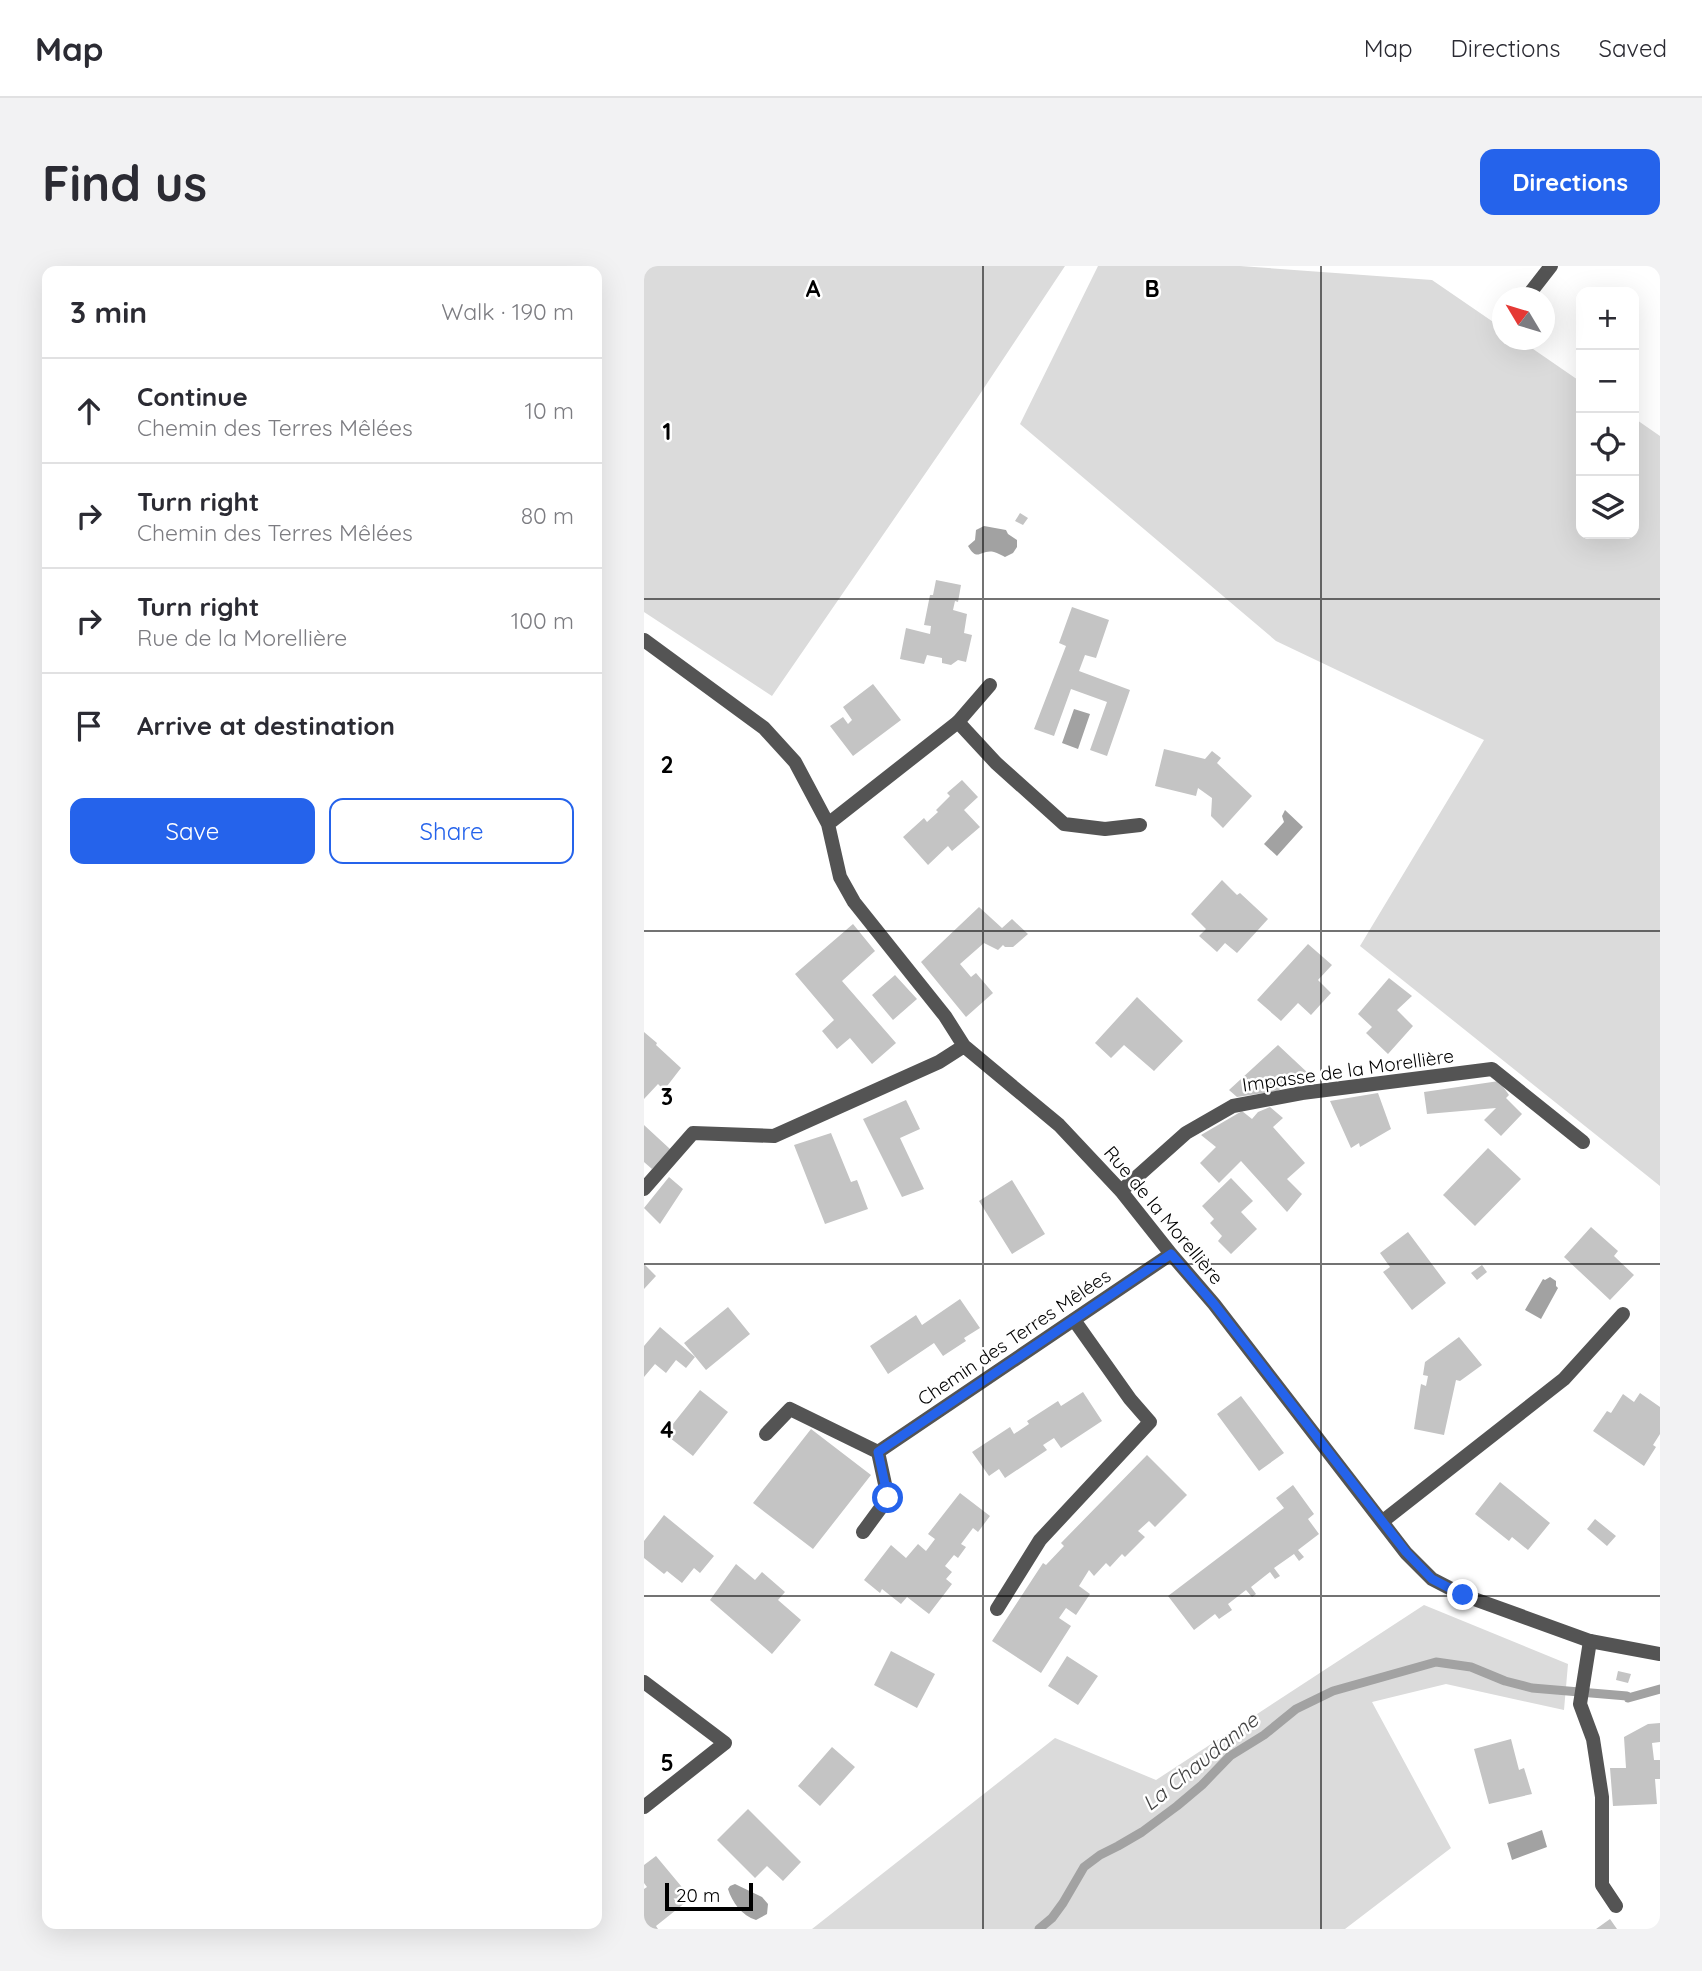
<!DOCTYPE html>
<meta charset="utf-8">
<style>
:root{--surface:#fff;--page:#f2f2f3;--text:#2b2b33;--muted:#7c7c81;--line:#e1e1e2;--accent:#2563eb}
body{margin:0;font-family:Quicksand,sans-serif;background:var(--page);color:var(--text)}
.controls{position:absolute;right:21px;top:21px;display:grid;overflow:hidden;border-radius:14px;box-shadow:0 7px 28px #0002}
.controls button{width:63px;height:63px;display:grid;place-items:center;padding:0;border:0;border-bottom:2px solid var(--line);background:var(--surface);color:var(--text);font:35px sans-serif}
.compass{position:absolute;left:848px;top:21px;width:63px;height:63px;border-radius:50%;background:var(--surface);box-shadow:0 7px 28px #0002;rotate:308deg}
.scale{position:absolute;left:21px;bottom:18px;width:88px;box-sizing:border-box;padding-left:7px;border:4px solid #000;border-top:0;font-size:19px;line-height:24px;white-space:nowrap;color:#000;-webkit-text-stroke:5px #fff;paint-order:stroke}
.stop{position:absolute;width:21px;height:21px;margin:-16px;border:5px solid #2563eb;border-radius:50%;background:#fff}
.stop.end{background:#2563eb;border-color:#fff;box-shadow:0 2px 7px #0008}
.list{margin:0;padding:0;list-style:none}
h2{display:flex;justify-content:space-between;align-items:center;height:91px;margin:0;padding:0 28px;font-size:30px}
h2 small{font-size:23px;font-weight:400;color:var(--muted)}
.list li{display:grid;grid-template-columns:46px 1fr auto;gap:21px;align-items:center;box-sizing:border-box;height:105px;padding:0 28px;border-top:2px solid var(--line)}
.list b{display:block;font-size:26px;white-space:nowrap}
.list p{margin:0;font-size:23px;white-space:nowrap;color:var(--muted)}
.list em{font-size:23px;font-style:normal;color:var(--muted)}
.actions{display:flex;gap:14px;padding:21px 28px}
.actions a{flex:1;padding:16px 0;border:2px solid var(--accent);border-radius:14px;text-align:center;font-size:24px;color:var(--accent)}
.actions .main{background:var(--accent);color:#fff}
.icon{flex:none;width:38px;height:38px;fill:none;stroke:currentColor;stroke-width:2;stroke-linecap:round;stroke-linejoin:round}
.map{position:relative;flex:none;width:1016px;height:1663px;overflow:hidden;border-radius:14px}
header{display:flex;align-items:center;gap:42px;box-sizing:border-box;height:98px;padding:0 35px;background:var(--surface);border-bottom:2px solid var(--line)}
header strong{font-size:33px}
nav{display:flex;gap:38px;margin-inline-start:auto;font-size:24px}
.intro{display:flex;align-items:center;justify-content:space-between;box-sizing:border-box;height:168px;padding:0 42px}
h1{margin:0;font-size:49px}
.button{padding:18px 32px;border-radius:14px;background:var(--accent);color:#fff;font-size:24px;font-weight:700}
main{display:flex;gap:42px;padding:0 42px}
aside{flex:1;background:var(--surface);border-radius:14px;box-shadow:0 7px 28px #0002}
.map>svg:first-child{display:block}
.green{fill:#dbdbdb}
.water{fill:#a2a2a2}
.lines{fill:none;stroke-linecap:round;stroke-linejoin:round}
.stream{stroke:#a2a2a2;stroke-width:9}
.building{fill:#c4c4c4}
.service{stroke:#545454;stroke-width:14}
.minor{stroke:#545454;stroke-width:14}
.route{stroke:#2563eb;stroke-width:9}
.grid{fill:none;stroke:#000;stroke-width:2;stroke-opacity:0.55}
.labels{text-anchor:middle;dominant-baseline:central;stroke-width:5;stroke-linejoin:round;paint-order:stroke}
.street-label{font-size:19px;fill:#000;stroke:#fff}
.water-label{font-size:21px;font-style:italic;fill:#434343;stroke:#fff}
.grid-label{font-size:23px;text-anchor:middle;font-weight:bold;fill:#000;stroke:#fff;stroke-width:5;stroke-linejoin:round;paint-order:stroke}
</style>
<header>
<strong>Map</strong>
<nav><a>Map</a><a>Directions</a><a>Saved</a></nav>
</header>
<div class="intro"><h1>Find us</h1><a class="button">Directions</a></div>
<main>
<aside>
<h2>3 min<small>Walk · 190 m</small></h2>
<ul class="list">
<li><svg class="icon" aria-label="ahead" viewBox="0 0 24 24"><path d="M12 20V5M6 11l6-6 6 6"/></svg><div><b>Continue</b><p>Chemin des Terres Mêlées</p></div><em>10 m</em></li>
<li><svg class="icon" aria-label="right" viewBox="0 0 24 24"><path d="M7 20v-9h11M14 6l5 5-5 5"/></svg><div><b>Turn right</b><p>Chemin des Terres Mêlées</p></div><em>80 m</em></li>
<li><svg class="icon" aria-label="right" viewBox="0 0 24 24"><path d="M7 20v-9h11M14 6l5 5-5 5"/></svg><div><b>Turn right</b><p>Rue de la Morellière</p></div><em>100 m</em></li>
<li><svg class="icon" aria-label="arrive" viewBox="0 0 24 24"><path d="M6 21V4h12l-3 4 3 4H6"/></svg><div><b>Arrive at destination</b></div></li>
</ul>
<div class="actions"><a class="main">Save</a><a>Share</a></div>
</aside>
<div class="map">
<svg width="1016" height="1663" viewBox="0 0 1016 1663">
<rect width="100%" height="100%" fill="#fff"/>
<path class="green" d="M0,0h421l-89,134 -204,296 -128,-84z
M454,0h142l192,14 70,48v12h18l61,42v152h53v-116l26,18v750l-300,-240 124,-206 -208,-99 -256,-217z
M780,1339l144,59 -4,46 -118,-26 -74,18 79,146 -106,81h-533l243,-191 101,42z"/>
<path class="water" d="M340,260l22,4 2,4 9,6v7l-4,6 -8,4c-4,-2 -7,-4 -11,-5 -14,-3 -16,11 -26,-6l7,-6 1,-10z
M430,443l16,5 -12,35 -16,-6z
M641,544l18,17 -26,29 -13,-12 20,-22 -2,-6z
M906,1011l6,4v5l2,2 -17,31 -16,-9 18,-31 2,1z
M898,1564l5,17 -35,13 -5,-17z
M91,1618l27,13 6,7 -1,10 -11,6c-14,-4 -24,-18 -28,-31l2,-3z"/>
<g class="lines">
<path class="stream" d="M395,1663l13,-11 11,-15 21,-36 16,-12 18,-9 24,-14 35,-26 25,-21 28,-29 34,-21 32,-26 37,-18 103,-29 35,5 34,14 27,7 95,8 1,2 32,-9"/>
</g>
<path class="building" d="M376,247l8,5 -5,7 -8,-4z
M292,314l25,5 -3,17 -3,-1 -2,9 14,4 -3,19 8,2 -6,27 -8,-2 -7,5 -9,-2v-5l-15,-3 -3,9 -24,-5 6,-31 24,6 1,-8 -7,-1 6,-30h3z
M428,341l37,13 -13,38 -11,-3 -6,16 51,19 -23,66 -17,-6 17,-48 -36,-13 -17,47 -20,-7 32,-83 -7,-3z
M229,418l28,36 -48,36 -23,-30 13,-9 5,7 4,-4 -9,-13z
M520,483l41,10 7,-8 9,7 -4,5 35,33 -29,32 -12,-12 1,-18 -14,-10 -2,8 -41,-10z
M318,514l16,17 -14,13 16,17 -28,24 -4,-5 -20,19 -25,-28 21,-19 3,4 11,-10 -2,-2 14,-14 -3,-3z
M578,614l15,15 3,-2 28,26 -31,34 -12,-10 -8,9 -18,-16 7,-7 -15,-15z
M335,641l23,21 10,-9 16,15 -15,13h-8l-2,-2 -5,5 -14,-7 -24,21 11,13 5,-4 17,20 -27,24 -45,-55z
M209,658l22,27 -33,30 54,62 -24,21 -22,-26 -13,11 -15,-18 12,-11 -39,-46z
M664,678l24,21 -14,15 13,13 -20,22 -13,-12 -17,18 -24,-21z
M251,709l22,24 -24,21 -21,-25z
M745,712l23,18 -15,14 16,16 -25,28 -22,-21 6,-6 -14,-13z
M493,731l46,44 -29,30 -30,-26 -13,13 -16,-15z
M0,766l13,11 -1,2 25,23 -17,22 -6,-6 -14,15z
M634,779l31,29 -32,17 -40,6 -8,-7z
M855,815l10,14 -3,3 16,16 -21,22 -17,-16 12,-12 -69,6 -3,-22z
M734,827l13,36 -31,18 -1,-4 -8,5 -21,-47z
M262,834l14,29 -20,9 24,51 -22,8 -39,-78z
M626,841l13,11 -10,9 32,36 -18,16 15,15 -15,18 -46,-51 -22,22 -19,-20 16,-16 -15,-12 41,-24 10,8 6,-7z
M0,859l26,24 -18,20 -8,-7z
M187,867l20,49 6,-2 11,29 -43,15 -31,-79z
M844,882l33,31 -46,47 -32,-31z
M25,911l14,12 -23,35 -16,-16z
M587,912l22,23 -12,11 16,17 -26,25 -13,-13 4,-5 -12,-13 4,-4 -12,-13z
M368,914l33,54 -33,20 -33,-53z
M947,961l27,24 -4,5 20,19 -24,25 -46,-43z
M764,966l38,51 -34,27 -29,-38 7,-5 -10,-14z
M0,998l12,12 -12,13z
M838,999l5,7 -10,8 -6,-7z
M316,1033l20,29 -16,10 2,3 -23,15 -9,-13 -46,31 -18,-28 46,-31 6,10z
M84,1041l22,27 -44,36 -22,-27z
M16,1061l35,30 -9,11 -10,-8 -10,13 -11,-9 -11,13v-31z
M815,1071l23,28 -22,16 -4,-1 -12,55 -30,-6 7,-45 5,2 2,-10 -5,-1 2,-13z
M56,1124l28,22 -35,44 -28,-22z
M439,1126l19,29 -41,27 -7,-10 -11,7 4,5 -42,28 -6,-9 -10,7 -17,-24 38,-25 4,7 15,-10 -2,-3 31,-20 3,5z
M996,1127l20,14v27l-7,11 3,2 -12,19 -51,-35 14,-20 4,2 12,-19 11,8z
M597,1130l43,57 -25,18 -42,-57z
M167,1163l60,46 -58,74 -60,-46z
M503,1189l40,40 -32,32 -6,-6 -11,10 7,6 -20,20 -3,-3 -12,13 -4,-4 -12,13 -5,-6 -10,16 11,8 -14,21 -10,-7 -7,10 12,8 -30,47 -49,-32 51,-78 3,2 18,-19 -3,-3z
M856,1216l50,41 -22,27 -16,-13 -3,4 -34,-27z
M649,1219l21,29 -6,5 11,15 -21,16 6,7 -5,4 -5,-7 -20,14 6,8 -5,3 -5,-7 -19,15 5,7 -4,3 -6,-7 -18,14 4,6 -13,9 -4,-5 -21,16 -26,-34 116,-88 -8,-10z
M316,1227l30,23 -12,16 -5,-4 -12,16 5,3 -8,11 -4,-3 -9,11 7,6 -6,7 6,5 -23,30 -22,-17 -6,7 -19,-15 -2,4 -16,-13 27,-35 15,13 12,-14 8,7 9,-12 -7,-5z
M20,1249l50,41 -14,17 -6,-5 -12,15 -15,-12 -3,3 -20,-16v-17z
M951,1253l21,17 -9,10 -20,-17z
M92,1298l19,16 7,-8 23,20 -7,8 23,20 -29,34 -62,-54z
M247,1385l44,23 -18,34 -43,-23z
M423,1390l31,20 -20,29 -30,-19z
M974,1405l13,3 -3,9 -12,-3z
M1016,1457v19l-8,1 2,17h6v19h-5l2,25 -44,2 -3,-38h16l-2,-31 24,-13z
M867,1473l8,31 5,-2 8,26 -43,10 -15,-55z
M188,1481l23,20 -35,39 -22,-20z
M104,1543l53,53 -18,19 -16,-15 -12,12 -38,-38z
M12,1590l35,42 -35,28 2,3h-14v-40l3,-2 -3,-4v-18z
M966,1653l7,10h-21z"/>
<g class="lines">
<path class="service" d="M886,27l21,-27
M314,456l38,41 68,61 41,5 35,-4
M739,1255l181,-142 59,-65
M353,1343l43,-69 110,-118 -20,-23 -56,-79
M946,1375l-10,63 13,35 9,58v88l14,21"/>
<path class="minor" d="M0,374l120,88 31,34 33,62 12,53 14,25 91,114 19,30 95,79 62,66 50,63 43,50 192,249 26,26 31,16 127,46 70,13
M184,558l130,-102 32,-37
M0,923l49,-56 81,3 165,-74 25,-16
M477,925l65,-58 47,-27 69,-13 190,-24 91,73
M122,1168l24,-25 88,43 293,-198
M219,1266l25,-34 -10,-46
M0,1416l81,61 -81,64"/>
</g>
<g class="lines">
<path class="route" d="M244,1232l-10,-46 293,-198 43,50 192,248 26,27 31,16"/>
</g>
<path class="grid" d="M339,0v1663M677,0v1663M0,333h1016M0,665h1016M0,998h1016M0,1330h1016"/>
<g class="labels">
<g class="street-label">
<text transform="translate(704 804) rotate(-8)">Impasse de la Morellière</text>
<text transform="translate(520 949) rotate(50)">Rue de la Morellière</text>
<text transform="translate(370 1071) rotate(-34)">Chemin des Terres Mêlées</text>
</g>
<g class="water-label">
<text transform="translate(556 1495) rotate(-39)">La Chaudanne</text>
</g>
</g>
<g class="grid-label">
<text x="169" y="31">A</text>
<text x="508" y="31">B</text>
<text x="23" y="174">1</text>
<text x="23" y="507">2</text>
<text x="23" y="839">3</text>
<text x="23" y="1172">4</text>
<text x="23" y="1505">5</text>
</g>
</svg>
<div class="controls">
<button>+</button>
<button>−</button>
<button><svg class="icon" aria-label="locate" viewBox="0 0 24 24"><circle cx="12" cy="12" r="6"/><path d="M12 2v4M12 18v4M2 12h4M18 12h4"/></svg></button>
<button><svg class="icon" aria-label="layers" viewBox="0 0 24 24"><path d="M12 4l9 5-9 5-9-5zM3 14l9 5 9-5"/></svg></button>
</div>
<svg class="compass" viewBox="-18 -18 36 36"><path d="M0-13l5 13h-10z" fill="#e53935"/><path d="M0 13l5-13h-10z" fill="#7c7c81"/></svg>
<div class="scale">20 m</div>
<div class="stop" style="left:244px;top:1232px"></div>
<div class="stop end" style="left:819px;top:1329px"></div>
</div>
</main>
